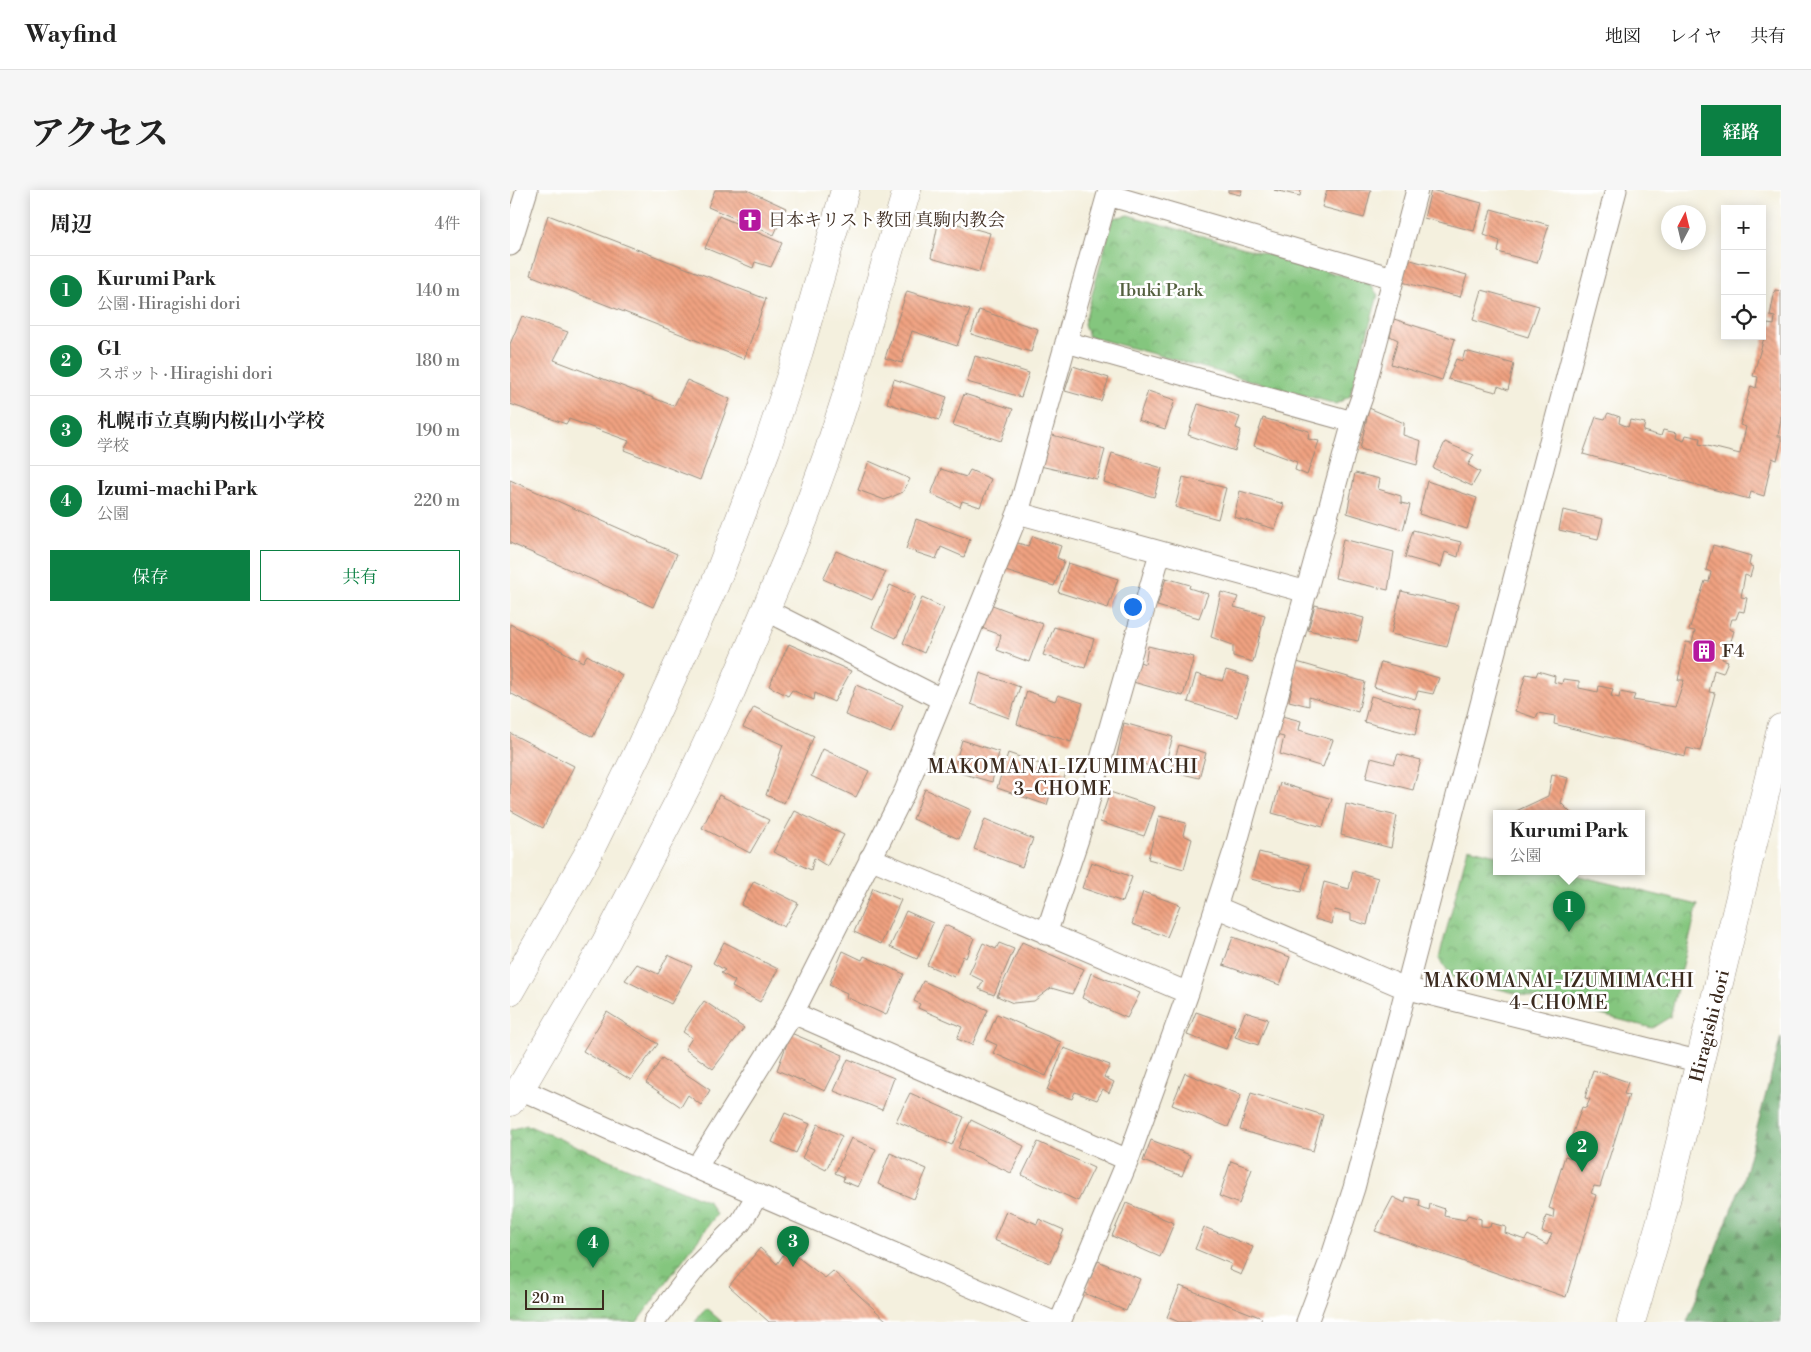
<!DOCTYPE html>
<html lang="ja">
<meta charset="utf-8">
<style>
:root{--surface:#fff;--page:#f6f6f6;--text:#222;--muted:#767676;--line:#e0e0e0;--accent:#0b8043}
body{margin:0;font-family:"Libre Bodoni","Noto Serif JP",serif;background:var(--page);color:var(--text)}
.controls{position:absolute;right:15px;top:15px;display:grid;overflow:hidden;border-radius:0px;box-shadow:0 2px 12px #0003}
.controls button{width:45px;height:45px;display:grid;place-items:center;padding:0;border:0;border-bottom:1px solid var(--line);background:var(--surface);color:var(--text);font:25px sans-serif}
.compass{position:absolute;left:1151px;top:15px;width:45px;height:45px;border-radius:50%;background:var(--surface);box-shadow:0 2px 12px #0003;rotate:7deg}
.scale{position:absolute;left:15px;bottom:12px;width:79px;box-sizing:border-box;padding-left:5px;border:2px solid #3b2a1e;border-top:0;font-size:14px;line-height:18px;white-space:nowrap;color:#3b2a1e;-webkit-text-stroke:4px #fff;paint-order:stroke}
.you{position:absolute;left:622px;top:416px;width:18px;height:18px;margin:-12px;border:4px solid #fff;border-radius:50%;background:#1a73e8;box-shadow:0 0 0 8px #1a73e833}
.badge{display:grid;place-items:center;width:32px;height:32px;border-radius:50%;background:var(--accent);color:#fff;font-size:16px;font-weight:700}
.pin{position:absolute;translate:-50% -41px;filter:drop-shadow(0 1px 2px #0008)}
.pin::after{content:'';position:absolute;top:26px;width:18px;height:15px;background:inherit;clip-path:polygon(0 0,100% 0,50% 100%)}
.popup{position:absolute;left:983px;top:620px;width:152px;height:65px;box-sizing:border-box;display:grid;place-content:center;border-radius:0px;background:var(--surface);filter:drop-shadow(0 1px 4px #0005);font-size:16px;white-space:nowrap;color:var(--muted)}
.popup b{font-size:19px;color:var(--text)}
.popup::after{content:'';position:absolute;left:50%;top:100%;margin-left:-10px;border:10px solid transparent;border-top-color:var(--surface)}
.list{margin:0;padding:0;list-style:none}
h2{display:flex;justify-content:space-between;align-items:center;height:65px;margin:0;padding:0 20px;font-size:21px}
h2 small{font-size:16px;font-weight:400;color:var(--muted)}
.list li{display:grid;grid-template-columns:32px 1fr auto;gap:15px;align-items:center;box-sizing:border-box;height:70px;padding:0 20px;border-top:1px solid var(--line)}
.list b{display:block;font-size:19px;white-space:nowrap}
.list p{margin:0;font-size:16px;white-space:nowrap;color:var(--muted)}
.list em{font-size:16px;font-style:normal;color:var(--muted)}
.actions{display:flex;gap:10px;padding:15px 20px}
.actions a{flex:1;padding:11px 0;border:1px solid var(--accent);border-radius:0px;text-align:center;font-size:18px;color:var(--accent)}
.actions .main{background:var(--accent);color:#fff}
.icon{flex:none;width:28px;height:28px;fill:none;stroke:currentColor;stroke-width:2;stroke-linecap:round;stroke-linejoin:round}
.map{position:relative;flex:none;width:1271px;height:1132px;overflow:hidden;border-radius:0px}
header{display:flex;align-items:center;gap:30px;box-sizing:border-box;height:70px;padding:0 25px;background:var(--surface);border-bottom:1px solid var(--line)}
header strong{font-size:24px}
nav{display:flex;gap:28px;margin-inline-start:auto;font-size:18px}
.intro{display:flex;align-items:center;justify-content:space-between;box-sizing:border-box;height:120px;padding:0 30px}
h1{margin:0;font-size:35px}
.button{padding:12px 22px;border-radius:0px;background:var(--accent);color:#fff;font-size:18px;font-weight:700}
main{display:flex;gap:30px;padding:0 30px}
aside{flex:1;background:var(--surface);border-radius:0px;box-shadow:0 2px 12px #0003}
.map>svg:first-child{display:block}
.grass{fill:#84c67e;stroke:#60784e}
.forest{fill:url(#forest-firs);stroke:#536a46}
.park{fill:url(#park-crowns);stroke:#60784e}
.building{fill:url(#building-back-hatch)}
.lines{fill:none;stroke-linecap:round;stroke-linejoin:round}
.street-casing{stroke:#988d7e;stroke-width:23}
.secondary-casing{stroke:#988d7e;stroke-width:29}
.street{stroke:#fff;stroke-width:21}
.secondary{stroke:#fff;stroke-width:28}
.labels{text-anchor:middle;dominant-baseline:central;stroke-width:5;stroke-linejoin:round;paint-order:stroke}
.poi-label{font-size:18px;fill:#3b2a1e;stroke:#fff;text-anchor:start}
.park-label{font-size:18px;fill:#556140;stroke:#fff}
.street-label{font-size:18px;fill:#3b2a1e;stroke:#fff}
.neighbourhood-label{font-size:19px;letter-spacing:1px;fill:#3b2a1e;stroke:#fff}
</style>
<header>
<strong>Wayfind</strong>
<nav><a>地図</a><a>レイヤ</a><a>共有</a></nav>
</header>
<div class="intro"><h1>アクセス</h1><a class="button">経路</a></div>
<main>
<aside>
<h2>周辺<small>4件</small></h2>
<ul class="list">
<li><span class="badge">1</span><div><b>Kurumi Park</b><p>公園 · Hiragishi dori</p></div><em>140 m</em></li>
<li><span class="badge">2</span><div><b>G1</b><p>スポット · Hiragishi dori</p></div><em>180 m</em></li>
<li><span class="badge">3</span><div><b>札幌市立真駒内桜山小学校</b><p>学校</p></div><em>190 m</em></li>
<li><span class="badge">4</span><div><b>Izumi-machi Park</b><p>公園</p></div><em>220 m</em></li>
</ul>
<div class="actions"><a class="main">保存</a><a>共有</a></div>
</aside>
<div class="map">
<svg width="1271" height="1132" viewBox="0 0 1271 1132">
<defs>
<pattern id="forest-firs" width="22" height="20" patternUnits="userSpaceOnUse" patternTransform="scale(1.25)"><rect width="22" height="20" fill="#6bab6d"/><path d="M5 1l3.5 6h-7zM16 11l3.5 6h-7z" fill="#598b59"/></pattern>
<pattern id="park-crowns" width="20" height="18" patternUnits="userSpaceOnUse" patternTransform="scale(1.25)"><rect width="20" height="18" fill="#84c67e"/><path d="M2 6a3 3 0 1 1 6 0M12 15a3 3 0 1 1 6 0" fill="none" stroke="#6da167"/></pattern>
<pattern id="building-back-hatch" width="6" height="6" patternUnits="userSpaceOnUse" patternTransform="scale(1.25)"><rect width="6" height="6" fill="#f0a281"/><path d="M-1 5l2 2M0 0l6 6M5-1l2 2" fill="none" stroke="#c48469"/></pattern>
</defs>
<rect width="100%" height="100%" fill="#fff"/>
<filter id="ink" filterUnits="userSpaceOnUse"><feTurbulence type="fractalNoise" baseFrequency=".02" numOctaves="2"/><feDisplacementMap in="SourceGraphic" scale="10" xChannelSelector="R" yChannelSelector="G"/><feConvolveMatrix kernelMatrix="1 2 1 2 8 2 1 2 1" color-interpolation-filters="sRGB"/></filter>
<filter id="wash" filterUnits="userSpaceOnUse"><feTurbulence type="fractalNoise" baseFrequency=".0096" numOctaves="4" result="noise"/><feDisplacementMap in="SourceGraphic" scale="20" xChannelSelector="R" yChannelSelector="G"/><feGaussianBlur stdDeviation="1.12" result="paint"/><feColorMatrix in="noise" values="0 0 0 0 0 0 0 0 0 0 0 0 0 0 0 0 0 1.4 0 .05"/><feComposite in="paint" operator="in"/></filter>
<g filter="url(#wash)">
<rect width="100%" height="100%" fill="#f4f0de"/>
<path class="grass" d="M196,1118l16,14h-27z"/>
<path class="forest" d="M1271,847v285h-94l56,-142z"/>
<path class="park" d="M618,25l241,68 9,12 -28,101 -14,8 -248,-68 -4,-12 29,-106z
M958,658l28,7v16h63l139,34 -28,112 -18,11 -200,-51 -13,-19z
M17,935l182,77 7,13 -79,107h-127v-192z"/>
<g id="blocks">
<path class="building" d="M205,0h32l39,18 -12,27 -66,-28z
M718,0h14l-2,5 -12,-3z
M764,0h27l-1,6z
M817,0h44l-7,28 -42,-11z
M921,0l51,13 -8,28 -50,-13z
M981,19l58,16 -12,38 -39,-11 2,-11 -16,-6z
M38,25l218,84 -22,60 -214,-84z
M209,26l63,27 -11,24 -16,-5 -2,6 -48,-20z
M429,29l51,14 -11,39 -48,-14z
M897,69l60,16 -7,22 -58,-15z
M972,100l57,16 -11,31 -55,-17z
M1265,100l6,1v128l-3,17h3v8l-4,16 -5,-2 -8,38 -13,-4 -2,7 -166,-45 13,-37 9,2 3,-6 12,4 -1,6 9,4 2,-7 15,3 -2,8 18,5 2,-6 14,3 -1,5 8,3 2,-6 14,3 -1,6 41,10 6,-27 -6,-2 11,-39 5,2 2,-11 -5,-1 15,-52 6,1 1,-8 -5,-1z
M397,101l63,19 -13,36 -45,-15 -10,32 -17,-5z
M469,120l59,19 -7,23 -60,-18z
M12,126l46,16 -14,28 120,46 13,-26 43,19 -30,81 -76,-30 5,-9 -60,-22 -3,5 -56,-20v-60z
M884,129l61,20 -13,41 -51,-16 7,-24 -8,-4z
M955,161l49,13 -6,26 -10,-4 -2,6 -48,-13 8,-20 6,2z
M465,166l54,17 -8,24 -54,-15z
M563,176l36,12 -8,23 -36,-10z
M384,189l53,18 -8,23 -52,-17z
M638,201l27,9 -10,29 -27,-9z
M454,204l49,15 -12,32 -48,-16z
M688,214l42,13 -4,11 5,2 -6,21 -47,-16z
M859,218l35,15 -1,12 18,6 -4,24 -57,-16z
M753,228l46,13 -1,8 11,2 -12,34 -12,-5 2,-8 -43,-16z
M539,244l56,16 -8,29 -57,-13z
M935,252l29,13 -6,10 12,7 -8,14 -39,-18z
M602,263l50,15 -8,29 -50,-15z
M359,271l41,18 -7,13 -18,8 -27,-10z
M431,279l25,8 4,-7 21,9 -11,28 -18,-6 -2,6 -29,-13z
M845,283l25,6 -2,10 23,7v7l9,2 -7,25 -56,-17z
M673,287l43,11 -8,31 -43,-12z
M0,290l167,74 -24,53 -143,-64z
M917,291l50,17 -10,31 -48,-15z
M730,301l44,13 -9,25 -41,-12z
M1053,320l40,9 -5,20 -39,-9z
M406,329l54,20 -6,18 -23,-10 -5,12 -30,-10z
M903,340l48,12 -3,15 -13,-5 -4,15 -36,-10z
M523,346l28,10 -4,12 7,3 -10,25 -52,-16 9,-29 17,5z
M833,349l51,13 -6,38 -53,-12z
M1203,355l38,11 -2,9 4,2 -3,10 -5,-2 -4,22 6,1 -3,14 -5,-1 -3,8h-4l-3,10 5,2 -3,10h-6l-3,18 6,2 -5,12 -9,-3 -5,22 6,1 -15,58 -13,-3 -2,8 -131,-32 1,-8 -17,-3 -2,5 -21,-7 11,-37 10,2 2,-5 17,5 -1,6 8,2 1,-5 16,2v7l19,4 1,-6 14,3 -2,7 8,2 1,-6 15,3 -2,5 42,7 9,-27h-6l8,-38 6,1 3,-12 -6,-1 16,-49 4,1 2,-10 -5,-2z
M326,361l50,21 -14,28 -49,-21z
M558,373l50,16 -10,29 -50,-16z
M656,388l24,7 -1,3 19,6 -9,24 -42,-12z
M380,395l25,11 -19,42 -24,-11z
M891,401l57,14 -11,42 -56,-13z
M711,402l17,5 -4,10 31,8 -12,47 -20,-6v-11l-22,-8z
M412,408l22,10 -20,45 -21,-10z
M477,413l56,21 -14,38 -32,-12 4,-15 -22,-8z
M805,415l49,13 -6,23 -50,-11z
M0,434l73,38 4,-7 35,20 -29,62 -83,-44z
M544,437l40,12 -9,29 -42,-13z
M279,454l62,27 -17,31 -19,-9 -1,7 -22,-10 -4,6 -19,-10z
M638,456l46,11 -11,39 -50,-14 7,-20 5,2z
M787,472l68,20 -7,30 -49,-15v9l-20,-5z
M871,472l58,16 -6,16 -15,-3 -3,8 -41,-12z
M716,480l23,7 -12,40 -49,-15 8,-28 26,7z
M470,483l40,14 -11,31 -38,-14z
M346,495l47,20 -12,28 -46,-18z
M517,501l28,10 3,-6 25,8 -12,39 -54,-18z
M861,506l50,14 -6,25 -51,-13z
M244,517l60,29 -30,67 -18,-8 17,-50 -40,-18z
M772,526l19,5 -2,9 34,10 -10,27 -43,-13 4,-17 -8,-2z
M614,533l49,14 -10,33 -46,-14z
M0,543l64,33 -31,62 -33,-18z
M452,550l37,12 -7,30 -39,-11z
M669,555l27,8 -7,25 -28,-7z
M313,559l46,22 -13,26 -45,-21z
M498,563l58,20 -8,22 -7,-3 -4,13 -50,-17z
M888,564l23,6 -8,30 -47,-12 5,-20 23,6z
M1042,584l16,4 -7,25 10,10h-59l36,-17z
M770,593l52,16 -9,28 -51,-14z
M415,599l46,21 -12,29 -46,-20z
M600,602l45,15 -11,29 -44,-14z
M209,605l50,25 -19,33 -48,-25z
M836,614l51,12 -6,32 -50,-13z
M285,621l49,24 -17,31 -13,-8 -3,12 -38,-18z
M649,626l27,7 -3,12 9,4 -8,30 -36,-10z
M475,629l48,20 -11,28 -48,-18z
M749,662l50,13 -8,27 -50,-13z
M581,672l41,15 -9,25 -41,-14z
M843,681l25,7 -11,47 -16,-5v-6l-16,-4 -3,14 -17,-5 9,-37 25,7z
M244,691l44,22 -14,24 -43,-22z
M363,698l28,12 -20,44 -27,-12z
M633,702l37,13 -13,32 -35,-13z
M396,721l27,12 -16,36 -27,-12z
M435,735l29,13 -8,20 -3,-2 -9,21 -27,-12z
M723,747l57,20 -10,28 -57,-20z
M214,752l54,27 -18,33 -28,-15 3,-6 -14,-8 4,-3 -12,-7z
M512,752l62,27 -12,25 -21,-6 -17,13 -21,2 -16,-7z
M473,753l13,6 3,-6 15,6 -20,46 -15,-6 4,-8 -14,-7z
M333,761l19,9 2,-4 40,18 -18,41 -40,-18 1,-4 -18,-8z
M158,765l24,11 -21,38 -46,-24 12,-16 21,10z
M581,783l49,20 -13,25 -45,-20z
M413,791l65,29 -16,35 -15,-6 5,-12 -44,-19 2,-4 -6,-3z
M194,811l40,27 -31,41 -28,-20 7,-11 -9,-6z
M97,822l51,32 -27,36 -48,-29z
M686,822l39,14 -9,23 -39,-14z
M735,822l23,7 -10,26 -23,-8z
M487,824l64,28 -15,34 -53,-23 4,-8 -11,-5z
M281,843l52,22 -18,36 -48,-21z
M554,858l46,17 -6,12 10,5 -5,11 -6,-4 -6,11 -22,-8 -3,7 -25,-9z
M152,868l48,32 -9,15 -13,-10 -7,12 -35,-24z
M338,869l46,19 -12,32 -48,-19z
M1083,880l35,12 -4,12 5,1 -29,92 -6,-1 -3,7 5,2 -30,102 -191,-66 18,-34 12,6 1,-6 14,3 -1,6 10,4 1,-6 15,5 -1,7 21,4 3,-5 13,4v7l9,1 1,-4 15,4 -1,6 20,7 3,-5 19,10 5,-11 -10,-2 4,-16 7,2 1,-8 -5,-2 16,-52 6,2 3,-9 -6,-2 14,-40 4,1 4,-9 -5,-1z
M675,883l56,22 -13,32 -56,-22z
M400,903l54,24 -12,28 -56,-24z
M741,903l72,22 -10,36 -73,-21z
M275,923l25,11 -14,29 -24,-11z
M461,930l53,26 -13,27 -53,-25z
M308,934l24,12 -16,34 -24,-12z
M341,948l25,11 -18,38 -15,-6 1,-4 -9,-4z
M641,950l39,15 -8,21 -39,-15z
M528,952l56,26 -16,33 -56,-26z
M380,963l37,16 -13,30 -36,-15z
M721,971l21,8 -13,35 -20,-8z
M616,1013l48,20 -14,34 -48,-21z
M496,1021l31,13 2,-5 25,11 -14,33 -56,-23z
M694,1037l49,20 -12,28 -12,-5 2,-6 -36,-15z
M250,1058l17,16 10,-15 38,29 8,-7 55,51h-119l-40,-36z
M588,1071l42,18 -14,32 -42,-18z
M670,1096l82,32 -2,4h-81l-12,-5z"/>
</g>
</g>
<g filter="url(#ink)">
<use href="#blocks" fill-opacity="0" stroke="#988d7e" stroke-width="1"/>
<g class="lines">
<g class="street-casing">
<path id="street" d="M598,5l285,83
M0,55l17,-55
M556,152l287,80
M508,323l289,79
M256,420l175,89
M360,668l318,135
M706,717l189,81 296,74
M536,744l32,-95 82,-286
M283,823l335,147
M10,899l176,79 357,154
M186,978l97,-155 112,-222 113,-278 91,-323
M144,1132l43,-56 44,-44 17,-28
M550,1132l68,-162 60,-167 49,-151 116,-420 9,-25 55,-207
M797,1132l26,-69 21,-65 262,-998"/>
</g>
<g class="secondary-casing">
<path id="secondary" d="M0,801l77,-135 51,-104 77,-168 51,-134 33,-99 46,-161
M0,912l10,-13 86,-147 84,-162 39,-84 75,-177 23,-63 20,-62 60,-204
M1121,1132l31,-105 119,-489"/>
</g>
<use href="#street" class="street"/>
<use href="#secondary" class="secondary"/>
</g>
</g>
<defs>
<g id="church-square" transform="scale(1.25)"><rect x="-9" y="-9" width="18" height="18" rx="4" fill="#b5179e" stroke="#fff"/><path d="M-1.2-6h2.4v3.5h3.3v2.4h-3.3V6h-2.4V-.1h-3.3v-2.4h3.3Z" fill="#fff"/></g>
<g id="building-square" transform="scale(1.25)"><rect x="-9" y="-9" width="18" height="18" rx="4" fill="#b5179e" stroke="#fff"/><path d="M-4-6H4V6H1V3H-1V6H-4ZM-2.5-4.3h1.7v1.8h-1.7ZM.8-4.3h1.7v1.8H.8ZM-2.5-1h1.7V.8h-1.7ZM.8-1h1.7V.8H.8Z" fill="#fff"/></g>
</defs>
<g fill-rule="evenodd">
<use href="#church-square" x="240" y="30"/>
<use href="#building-square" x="1194" y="461"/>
</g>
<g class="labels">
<g class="poi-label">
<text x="258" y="30">日本キリスト教団 真駒内教会</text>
<text x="1212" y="461">F4</text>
</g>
<g class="park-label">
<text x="651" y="100">Ibuki Park</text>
</g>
<g class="street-label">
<text transform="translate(1200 836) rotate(-76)">Hiragishi dori</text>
</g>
<g class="neighbourhood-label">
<text x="553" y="577">MAKOMANAI-IZUMIMACHI<tspan x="553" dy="22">3-CHOME</tspan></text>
<text x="1049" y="791">MAKOMANAI-IZUMIMACHI<tspan x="1049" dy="22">4-CHOME</tspan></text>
</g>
</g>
</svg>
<div class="controls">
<button>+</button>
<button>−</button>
<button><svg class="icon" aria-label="locate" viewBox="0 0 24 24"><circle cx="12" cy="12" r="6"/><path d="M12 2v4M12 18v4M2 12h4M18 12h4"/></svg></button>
</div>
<svg class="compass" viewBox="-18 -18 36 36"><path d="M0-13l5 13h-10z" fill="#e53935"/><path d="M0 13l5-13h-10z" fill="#767676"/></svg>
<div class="scale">20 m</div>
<div class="you"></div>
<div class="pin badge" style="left:1059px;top:742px">1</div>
<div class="popup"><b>Kurumi Park</b>公園</div>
<div class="pin badge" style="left:1072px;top:982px">2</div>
<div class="pin badge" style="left:283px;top:1077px">3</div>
<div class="pin badge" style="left:83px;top:1078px">4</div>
</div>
</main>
